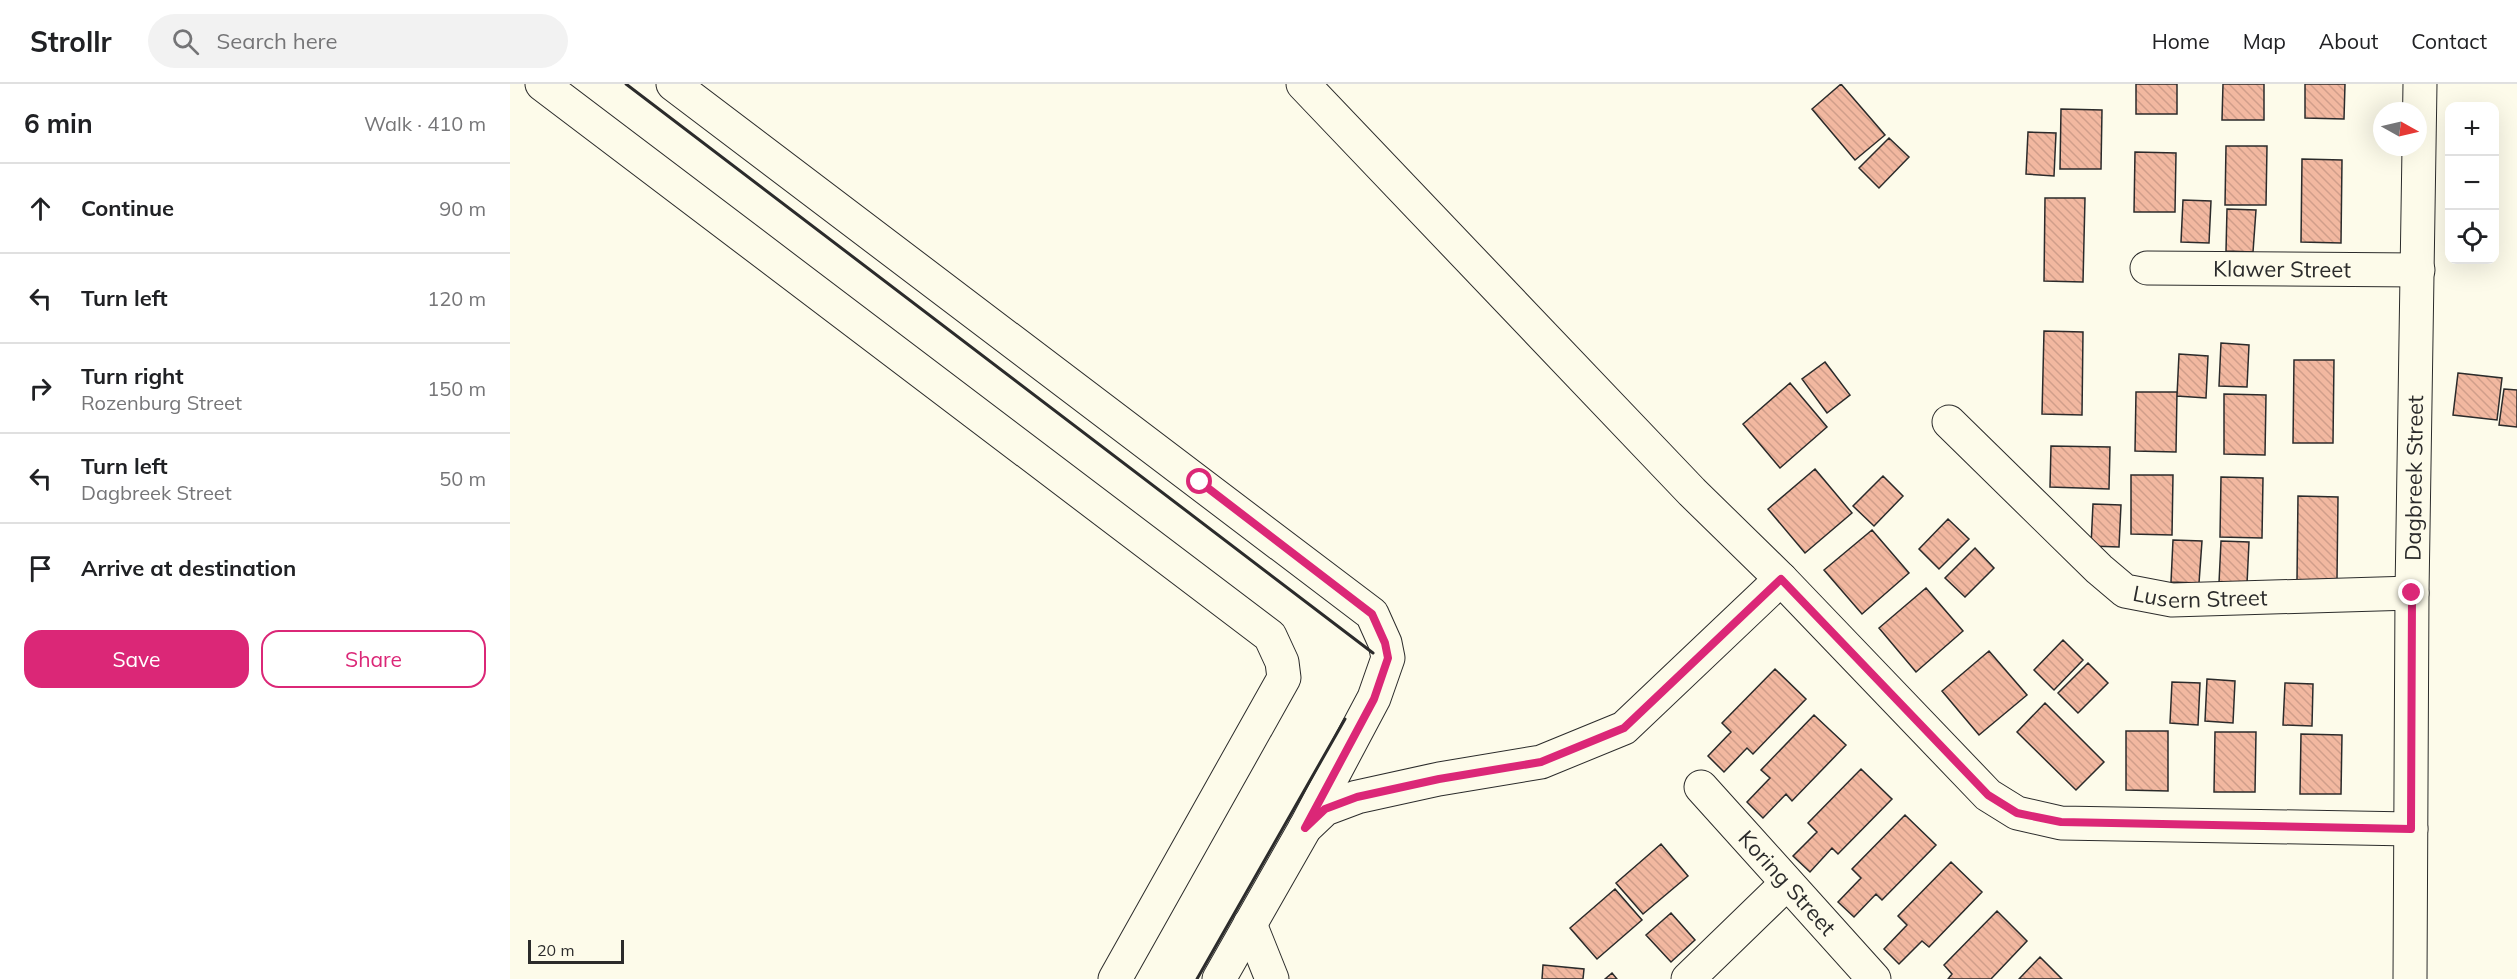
<!DOCTYPE html>
<meta charset="utf-8">
<style>
:root{--surface:#fff;--page:#f2f2f2;--text:#202124;--muted:#757577;--line:#e0e0e0;--accent:#db2777}
body{margin:0;font-family:Mulish,sans-serif;background:var(--page);color:var(--text)}
.controls{position:absolute;right:18px;top:18px;display:grid;overflow:hidden;border-radius:12px;box-shadow:0 6px 24px #0002}
.controls button{width:54px;height:54px;display:grid;place-items:center;padding:0;border:0;border-bottom:2px solid var(--line);background:var(--surface);color:var(--text);font:30px sans-serif}
.compass{position:absolute;left:1863px;top:18px;width:54px;height:54px;border-radius:50%;background:var(--surface);box-shadow:0 6px 24px #0002;rotate:98deg}
.scale{position:absolute;left:18px;bottom:15px;width:96px;box-sizing:border-box;padding-left:6px;border:3px solid #2b2b2b;border-top:0;font-size:16px;line-height:21px;white-space:nowrap;color:#2b2b2b;-webkit-text-stroke:4px #fdfbea;paint-order:stroke}
.stop{position:absolute;width:18px;height:18px;margin:-14px;border:4px solid #db2777;border-radius:50%;background:#fff}
.stop.end{background:#db2777;border-color:#fff;box-shadow:0 2px 6px #0008}
.list{margin:0;padding:0;list-style:none}
h2{display:flex;justify-content:space-between;align-items:center;height:78px;margin:0;padding:0 24px;font-size:26px}
h2 small{font-size:20px;font-weight:400;color:var(--muted)}
.list li{display:grid;grid-template-columns:39px 1fr auto;gap:18px;align-items:center;box-sizing:border-box;height:90px;padding:0 24px;border-top:2px solid var(--line)}
.list b{display:block;font-size:22px;white-space:nowrap}
.list p{margin:0;font-size:20px;white-space:nowrap;color:var(--muted)}
.list em{font-size:20px;font-style:normal;color:var(--muted)}
.actions{display:flex;gap:12px;padding:18px 24px}
.actions a{flex:1;padding:14px 0;border:2px solid var(--accent);border-radius:18px;text-align:center;font-size:21px;color:var(--accent)}
.actions .main{background:var(--accent);color:#fff}
.icon{flex:none;width:33px;height:33px;fill:none;stroke:currentColor;stroke-width:2;stroke-linecap:round;stroke-linejoin:round}
.map{position:relative;flex:none;width:2007px;height:895px;overflow:hidden}
header{display:flex;align-items:center;gap:36px;box-sizing:border-box;height:84px;padding:0 30px;background:var(--surface);border-bottom:2px solid var(--line)}
header strong{font-size:28px}
nav{display:flex;gap:33px;margin-inline-start:auto;font-size:21px}
.search{width:420px;height:54px;background:var(--page);display:flex;align-items:center;gap:15px;box-sizing:border-box;padding:0 21px;border-radius:33px;color:var(--muted);font-size:22px}
main{display:flex}
aside{flex:1;background:var(--surface)}
.map>svg:first-child{display:block}
.building{fill:url(#building-back-hatch);stroke:#2b2b2b;stroke-width:1.5}
.lines{fill:none;stroke-linecap:round;stroke-linejoin:round}
.minor-casing{stroke:#2b2b2b;stroke-width:35}
.minor{stroke:#fdfbea;stroke-width:33}
.wall{stroke:#2b2b2b;stroke-width:3}
.route{stroke:#db2777;stroke-width:8}
.labels{text-anchor:middle;dominant-baseline:central;stroke-width:4.5;stroke-linejoin:round;paint-order:stroke}
.street-label{font-size:22px;fill:#2b2b2b;stroke:#fdfbea}
</style>
<header>
<strong>Strollr</strong>
<div class="search"><svg class="icon" aria-label="search" viewBox="0 0 24 24"><circle cx="10" cy="10" r="6"/><path d="M15 15l6 6"/></svg>Search here</div>
<nav><a>Home</a><a>Map</a><a>About</a><a>Contact</a></nav>
</header>
<main>
<aside>
<h2>6 min<small>Walk · 410 m</small></h2>
<ul class="list">
<li><svg class="icon" aria-label="ahead" viewBox="0 0 24 24"><path d="M12 20V5M6 11l6-6 6 6"/></svg><div><b>Continue</b></div><em>90 m</em></li>
<li><svg class="icon" aria-label="left" viewBox="0 0 24 24"><path d="M17 20v-9H6M10 6l-5 5 5 5"/></svg><div><b>Turn left</b></div><em>120 m</em></li>
<li><svg class="icon" aria-label="right" viewBox="0 0 24 24"><path d="M7 20v-9h11M14 6l5 5-5 5"/></svg><div><b>Turn right</b><p>Rozenburg Street</p></div><em>150 m</em></li>
<li><svg class="icon" aria-label="left" viewBox="0 0 24 24"><path d="M17 20v-9H6M10 6l-5 5 5 5"/></svg><div><b>Turn left</b><p>Dagbreek Street</p></div><em>50 m</em></li>
<li><svg class="icon" aria-label="arrive" viewBox="0 0 24 24"><path d="M6 21V4h12l-3 4 3 4H6"/></svg><div><b>Arrive at destination</b></div></li>
</ul>
<div class="actions"><a class="main">Save</a><a>Share</a></div>
</aside>
<div class="map">
<svg width="2007" height="895" viewBox="0 0 2007 895">
<defs>
<pattern id="building-back-hatch" width="6" height="6" patternUnits="userSpaceOnUse" patternTransform="scale(1.5)"><rect width="6" height="6" fill="#f2b8a0"/><path d="M-1 5l2 2M0 0l6 6M5-1l2 2" fill="none" stroke="#d09e8a"/></pattern>
</defs>
<rect width="100%" height="100%" fill="#fdfbea"/>
<path class="building" d="M1331,0l44,51 -30,25 -43,-51z
M1626,0h41v30h-41z
M1713,0h41v36h-42z
M1795,0h40l-1,35 -39,-1z
M1551,25l41,1 -1,59h-41z
M1518,48l28,1 -2,43 -28,-2z
M1379,54l20,19 -30,31 -20,-20z
M1716,62h41l-1,59h-41z
M1625,68l41,1 -1,59h-41z
M1792,75l40,1 -1,83 -40,-1z
M1535,114h40l-2,84 -39,-1z
M1673,116l28,1 -2,42 -28,-1z
M1717,125l29,1 -3,42 -27,-1z
M1534,247l39,1 -1,83 -40,-1z
M1711,259l28,2 -2,42 -28,-1z
M1669,270l29,2 -2,42 -29,-2z
M1784,276h40l-1,83h-40z
M1315,278l25,33 -23,18 -25,-34z
M1948,289l44,5 -5,42 -44,-5z
M1280,299l37,44 -47,41 -37,-44z
M1994,305l13,1v37l-18,-2z
M1626,308h41l-1,60 -41,-1z
M1714,310l42,1 -1,60 -41,-1z
M1541,362l59,1 -1,42 -59,-2z
M1305,385l37,44 -47,40 -37,-44z
M1621,391h42l-1,60 -41,-1z
M1373,392l20,20 -29,30 -21,-20z
M1711,393l42,1 -1,60 -42,-1z
M1788,412l40,1 -1,83h-40z
M1583,420l28,1 -2,42 -28,-1z
M1438,435l21,20 -30,30 -20,-20z
M1362,446l37,43 -47,41 -38,-44z
M1663,456l29,1 -3,42 -28,-1z
M1711,457l28,1 -2,42 -28,-1z
M1465,464l19,20 -29,29 -20,-19z
M1416,504l37,43 -47,41 -37,-44z
M1553,556l20,20 -29,30 -20,-20z
M1479,567l38,44 -48,40 -37,-44z
M1578,579l20,20 -30,30 -20,-20z
M1265,585l31,30 -53,55 -6,-6 -23,24 -16,-16 23,-24 -9,-9z
M1697,595l28,2 -2,42 -28,-2z
M1662,598l28,1 -2,42 -28,-2z
M1775,599l28,1 -1,42 -29,-1z
M1535,619l59,59 -28,28 -59,-58z
M1304,631l32,30 -54,56 -6,-7 -23,24 -16,-16 23,-24 -9,-8z
M1616,647h42v60l-42,-1z
M1705,648h41l-1,60h-41z
M1791,650l41,1 -1,59h-41z
M1351,685l31,30 -54,55 -6,-6 -22,24 -17,-16 24,-24 -9,-9z
M1395,731l31,30 -54,55 -6,-6 -22,23 -16,-15 23,-24 -9,-9z
M1151,760l27,32 -45,38 -27,-31z
M1441,778l31,30 -53,55 -7,-6 -23,23 -15,-15 23,-24 -9,-9z
M1105,805l27,31 -45,39 -27,-31z
M1487,827l30,30 -36,38h-43l4,-5 -8,-9z
M1161,829l24,27 -24,22 -25,-27z
M1530,873l22,22h-43z
M1033,881l41,4 -1,10h-41z
M1102,889l5,6h-12z"/>
<g class="lines">
<g class="minor-casing">
<g id="minor">
<path d="M32,0l728,552 12,26 2,16 -169,301"/>
<path d="M163,0l699,530 13,29 3,15 -14,40 -69,130"/>
<path d="M793,0l389,408 89,87 207,216 29,18 44,10 350,6"/>
<path id="s1" d="M1637,184l271,2"/>
<path id="s2" d="M1439,338l150,147 26,22 47,9 240,-7"/>
<path id="s3" d="M1191,703l173,192"/>
<path d="M740,840l22,55"/>
<path d="M709,895l86,-151 20,-19 32,-12 82,-18 102,-17 83,-34 157,-149"/>
<path d="M1178,895l98,-95"/>
<path id="s4" d="M1900,895l2,-386 8,-509"/>
</g>
</g>
<use href="#minor" class="minor"/>
<path class="wall" d="M116,0l747,569
M687,895l148,-260"/>
</g>
<g class="lines">
<path class="route" d="M690,398l172,132 13,29 3,15 -14,41 -69,129 20,-19 32,-12 82,-18 102,-17 83,-34 157,-149 207,216 29,18 44,9 350,7 1,-236"/>
</g>
<g class="labels">
<g class="street-label">
<text stroke="none"><textPath href="#s1" startOffset="135">Klawer Street</textPath></text>
<text stroke="none"><textPath href="#s4" startOffset="501">Dagbreek Street</textPath></text>
<text stroke="none"><textPath href="#s2" startOffset="320">Lusern Street</textPath></text>
<text stroke="none"><textPath href="#s3" startOffset="129">Koring Street</textPath></text>
</g>
</g>
</svg>
<div class="controls">
<button>+</button>
<button>−</button>
<button><svg class="icon" aria-label="locate" viewBox="0 0 24 24"><circle cx="12" cy="12" r="6"/><path d="M12 2v4M12 18v4M2 12h4M18 12h4"/></svg></button>
</div>
<svg class="compass" viewBox="-18 -18 36 36"><path d="M0-13l5 13h-10z" fill="#e53935"/><path d="M0 13l5-13h-10z" fill="#757577"/></svg>
<div class="scale">20 m</div>
<div class="stop" style="left:690px;top:398px"></div>
<div class="stop end" style="left:1902px;top:509px"></div>
</div>
</main>
